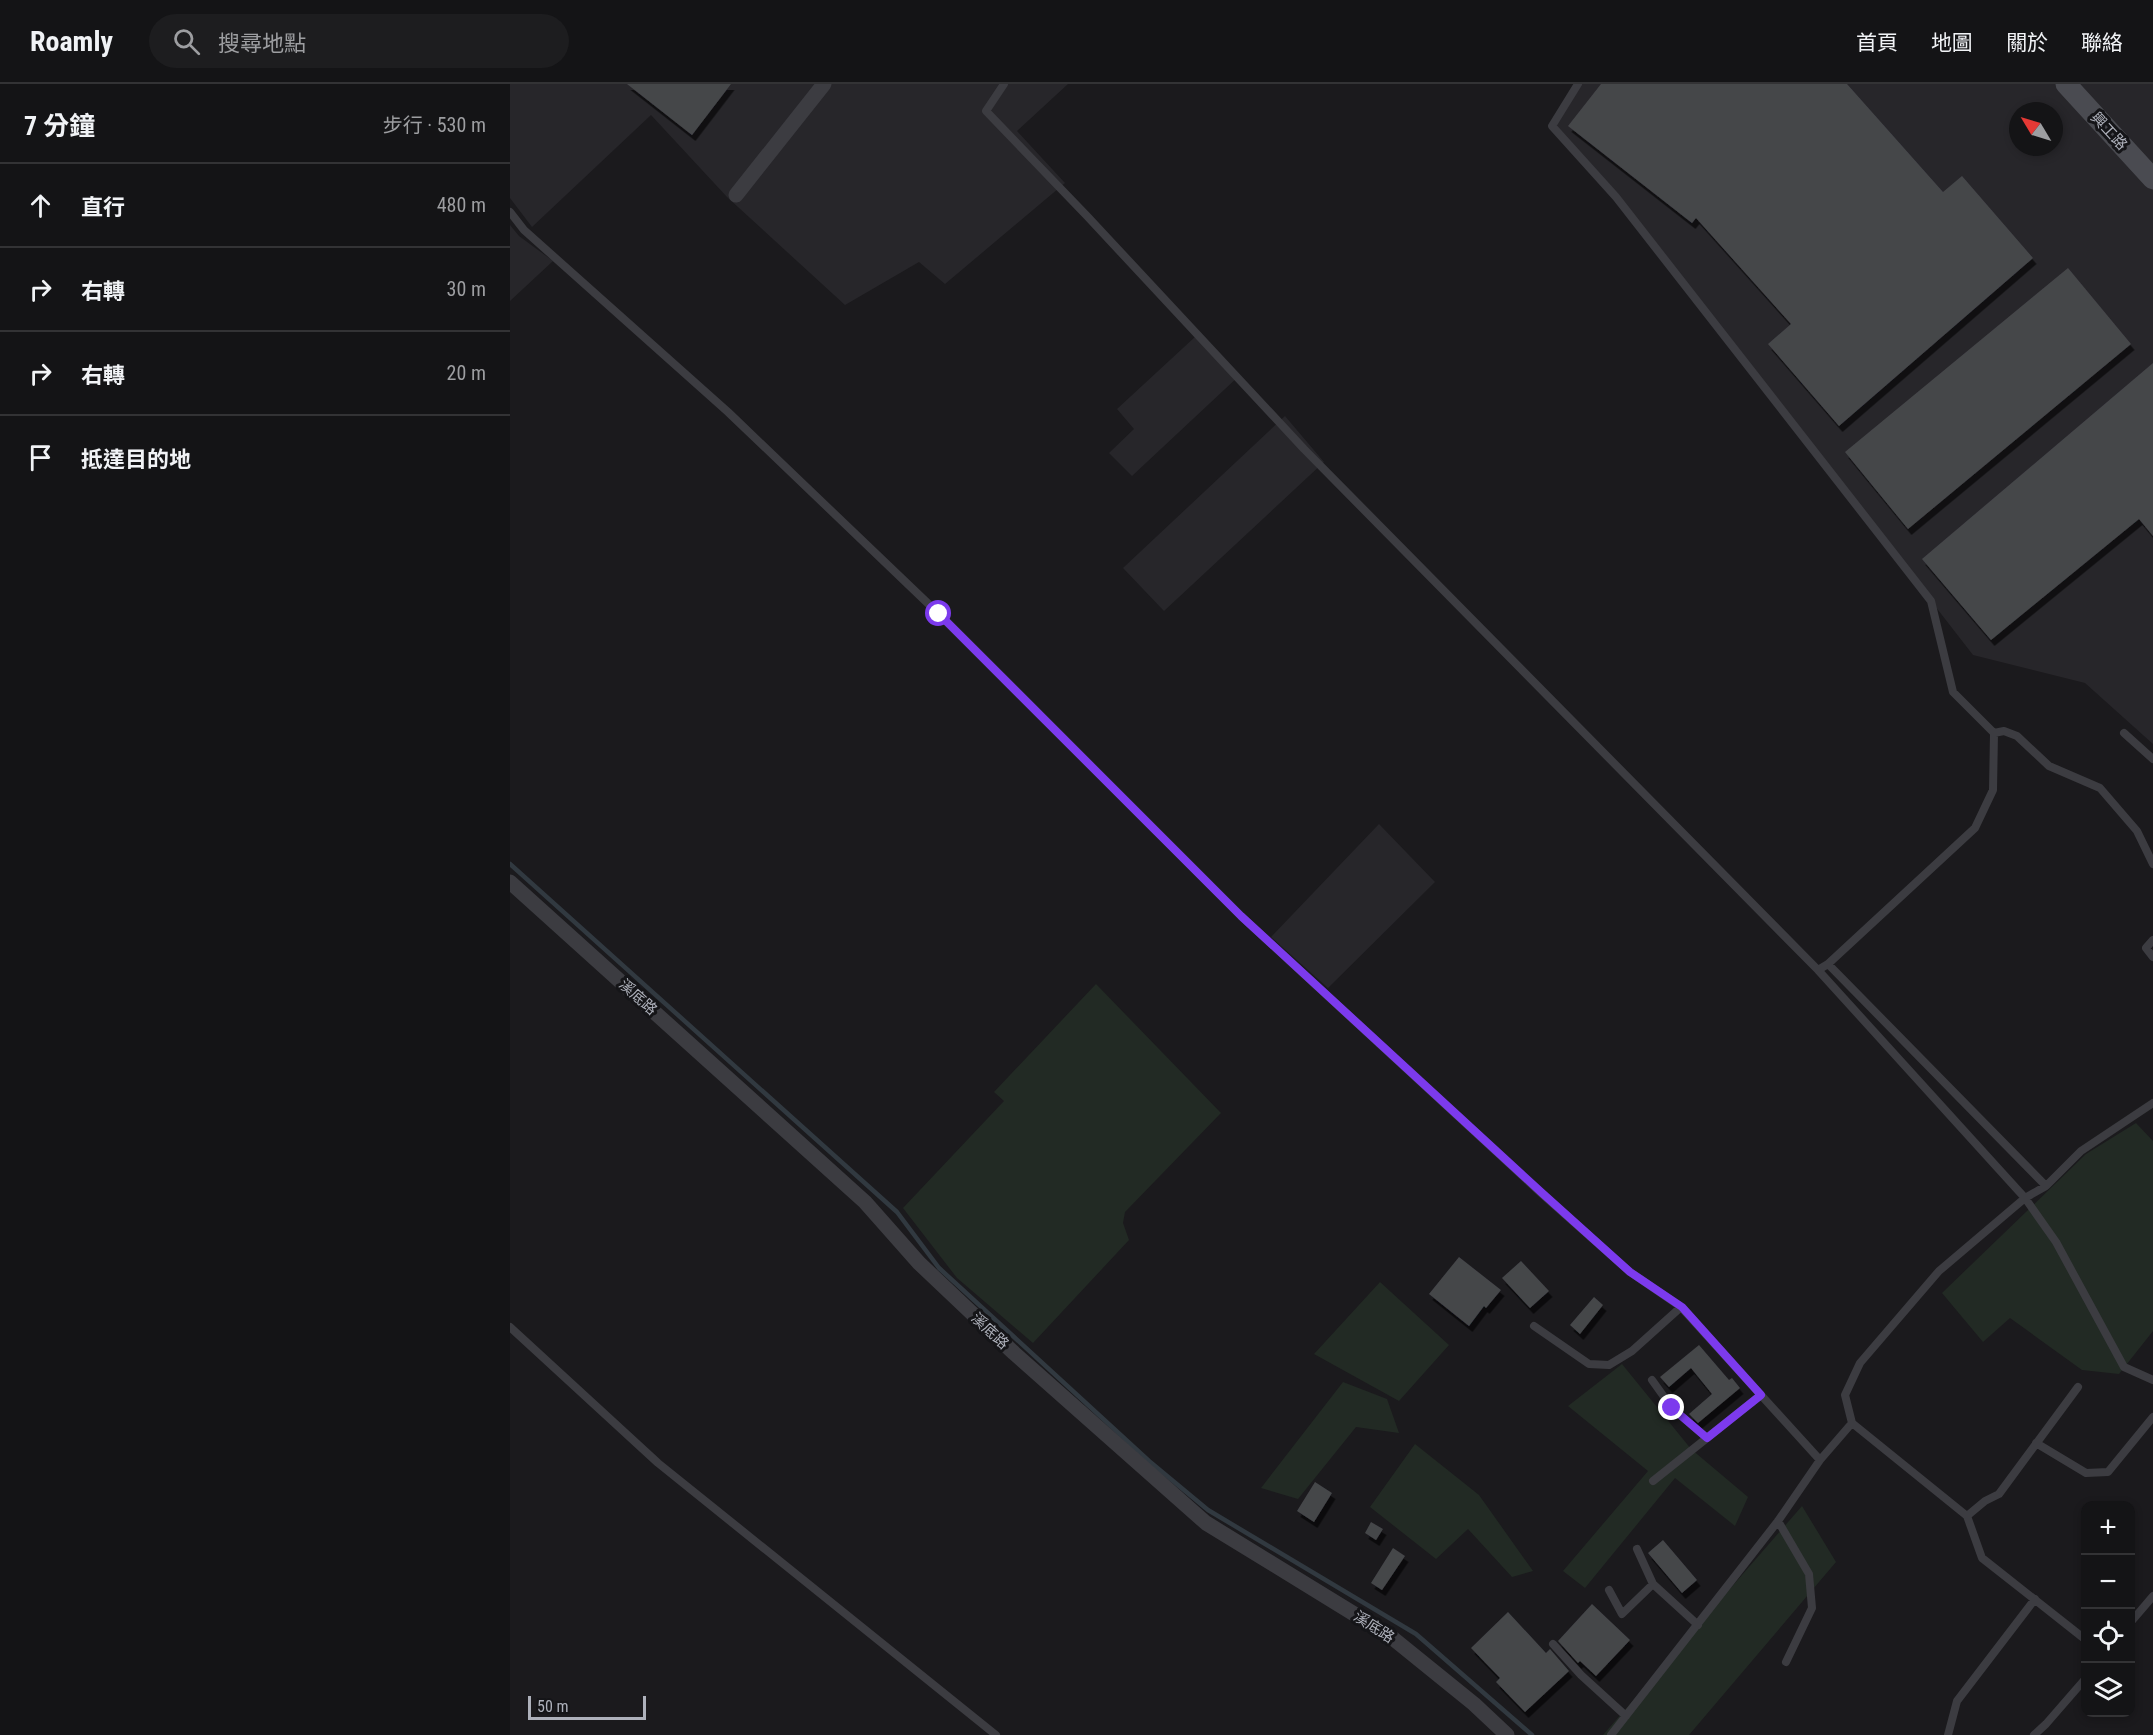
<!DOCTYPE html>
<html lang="zh-TW">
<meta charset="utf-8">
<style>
:root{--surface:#141416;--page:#1d1d1f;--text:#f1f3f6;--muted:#9d9ea1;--line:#333335}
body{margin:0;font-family:"Roboto Condensed","Noto Sans TC",sans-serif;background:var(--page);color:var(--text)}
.controls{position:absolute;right:18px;bottom:18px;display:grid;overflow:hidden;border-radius:12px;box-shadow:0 3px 9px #0003}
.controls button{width:54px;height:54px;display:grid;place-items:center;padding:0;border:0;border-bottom:2px solid var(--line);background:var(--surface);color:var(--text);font:30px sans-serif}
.compass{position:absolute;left:1499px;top:18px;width:54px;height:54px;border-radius:50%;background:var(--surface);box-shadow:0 3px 9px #0003;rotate:308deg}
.scale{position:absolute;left:18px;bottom:15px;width:118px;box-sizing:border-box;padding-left:6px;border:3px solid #aeb1bb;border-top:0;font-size:16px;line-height:21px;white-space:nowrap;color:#aeb1bb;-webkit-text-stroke:4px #151518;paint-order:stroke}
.stop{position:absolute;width:18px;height:18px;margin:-14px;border:4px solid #7c3aed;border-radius:50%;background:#fff}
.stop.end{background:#7c3aed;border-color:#fff;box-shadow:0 2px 6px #0008}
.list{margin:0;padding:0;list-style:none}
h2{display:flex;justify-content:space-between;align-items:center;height:78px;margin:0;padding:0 24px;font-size:26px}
h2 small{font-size:20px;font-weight:400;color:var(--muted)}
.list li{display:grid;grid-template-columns:39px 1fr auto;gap:18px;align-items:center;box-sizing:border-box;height:84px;padding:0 24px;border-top:2px solid var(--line)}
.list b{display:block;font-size:22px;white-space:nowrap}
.list em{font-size:20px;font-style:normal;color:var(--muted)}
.icon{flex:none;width:33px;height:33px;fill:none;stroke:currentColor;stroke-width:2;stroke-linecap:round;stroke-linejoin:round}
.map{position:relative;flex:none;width:1643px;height:1651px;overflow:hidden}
header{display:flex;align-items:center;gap:36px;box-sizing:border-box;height:84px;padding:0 30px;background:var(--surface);border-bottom:2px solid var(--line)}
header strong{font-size:28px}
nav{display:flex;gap:33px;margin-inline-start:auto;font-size:21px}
.search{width:420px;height:54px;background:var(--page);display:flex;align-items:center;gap:15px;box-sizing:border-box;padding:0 21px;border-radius:33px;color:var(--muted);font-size:22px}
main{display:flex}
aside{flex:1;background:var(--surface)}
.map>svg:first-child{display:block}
.built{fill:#27262a;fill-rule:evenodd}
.green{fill:#222a24}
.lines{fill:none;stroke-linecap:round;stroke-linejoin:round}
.stream{stroke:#313940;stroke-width:4.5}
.building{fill:#45464a;filter:url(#shadow)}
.lane{stroke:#3c3c41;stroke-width:8}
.street{stroke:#3c3c41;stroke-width:15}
.secondary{stroke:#4a4b51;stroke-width:21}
.route{stroke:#7c3aed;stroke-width:8}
.labels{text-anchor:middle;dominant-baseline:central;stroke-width:6;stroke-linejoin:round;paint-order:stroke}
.street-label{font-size:15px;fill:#aeb1bb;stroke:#151518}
</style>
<header>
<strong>Roamly</strong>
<div class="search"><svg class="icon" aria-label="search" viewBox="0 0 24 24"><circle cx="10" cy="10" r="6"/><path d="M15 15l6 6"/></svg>搜尋地點</div>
<nav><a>首頁</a><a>地圖</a><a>關於</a><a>聯絡</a></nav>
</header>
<main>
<aside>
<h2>7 分鐘<small>步行 · 530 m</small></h2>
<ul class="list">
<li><svg class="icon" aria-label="ahead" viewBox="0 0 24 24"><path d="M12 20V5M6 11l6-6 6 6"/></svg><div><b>直行</b></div><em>480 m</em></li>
<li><svg class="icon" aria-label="right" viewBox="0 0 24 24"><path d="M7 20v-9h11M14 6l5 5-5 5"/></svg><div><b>右轉</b></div><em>30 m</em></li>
<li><svg class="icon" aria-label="right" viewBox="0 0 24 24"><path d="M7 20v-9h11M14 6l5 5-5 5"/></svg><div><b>右轉</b></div><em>20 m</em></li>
<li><svg class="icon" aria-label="arrive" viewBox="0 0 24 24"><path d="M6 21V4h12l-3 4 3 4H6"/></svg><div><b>抵達目的地</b></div></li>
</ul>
</aside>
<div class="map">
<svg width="1643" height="1651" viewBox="0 0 1643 1651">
<defs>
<filter id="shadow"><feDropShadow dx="3.5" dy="6" stdDeviation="0" flood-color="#0009"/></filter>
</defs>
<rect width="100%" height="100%" fill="#1b1a1d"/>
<path class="built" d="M0,0h558l-51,47 48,52 -120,101 -26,-22 -74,43 -118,-108 -76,-82 -119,112 -22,-29z
M1072,0h571v660l-68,-61 -112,-28 -309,-398 -112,-135zM1508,27h36v36h-36z
M0,141l9,11 34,25 -43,40z
M686,252l44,39 -108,101 -23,-23 25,-24 -17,-20z
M775,332l39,46 -160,149 -41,-43z
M869,740l56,58 -107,106 -57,-51z"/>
<path class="green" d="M586,900l125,129 -96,99 -2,11 6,17 -96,103 -76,-65 -54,-70 101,-107 -10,-9z
M1626,1039l17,18v190l-34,43 -37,-4 -72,-52 -27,24 -41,-49 144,-139z
M870,1198l69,63 -50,56 -85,-47z
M1112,1280l69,85 57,48 -13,29 -60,-48 -90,110 -22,-17 85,-100 -80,-65z
M833,1298l44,17 12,34 -43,-6 -58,72 -37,-11z
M905,1360l64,51 54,76 -21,6 -44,-48 -32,30 -66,-52z
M1292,1422l34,56 -147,173h-86z"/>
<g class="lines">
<path class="stream" d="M0,780l387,348 42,56 210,193 59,49 208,124 116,101"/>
</g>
<path class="building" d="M117,0h104l-39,51z
M1091,0h246l96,108 19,-16 71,82 -194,168 -71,-82 23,-20 -95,-106 -4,5 -124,-97z
M1558,184l63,76 -223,185 -63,-77z
M1643,279v173l-14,-17 -148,121 -69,-81z
M949,1173l42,33 -15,18 -2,-2 -15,20 -40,-32z
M1011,1177l28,30 -19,17 -28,-30z
M1084,1213l9,8 -23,29 -10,-9z
M1189,1261l30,35 3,-2 8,10 -42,35 -9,-9 23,-20 -21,-26 -22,19 -9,-10z
M805,1398l17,11 -18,29 -17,-11z
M861,1438l12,7 -7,11 -11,-7z
M1153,1456l34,40 -15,13 -34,-40z
M883,1464l12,8 -23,34 -11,-7z
M1082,1520l38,36 -34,36 -16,-15 -2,2 -20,-22z
M998,1528l38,41 4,-4 19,22 -44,41 -29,-30 4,-4 -29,-30z"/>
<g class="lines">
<path class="lane" d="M494,0l-18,27 101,105 217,233 514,521 207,228 31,44 68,125 29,13
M1068,0l-26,42 64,71 315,404 22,91 41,41 -1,57 -18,38 -147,136 -10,6
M0,128l14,18 204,182 211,202 302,302 300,277 89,79 51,35 139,153
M1484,649l10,-2 13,5 32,30 51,22 37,43 16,33
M1614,649l29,26
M1643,856l-7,8 7,9
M1318,880l218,222
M1024,1242l55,38 20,1 23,-14 49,-44
M0,1243l148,136 338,272
M1142,1296l20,28 35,30
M1342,1339l115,93 15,42 104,82
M1526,1359l50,30 22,-1 45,-55
M1143,1397l108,-86
M1457,1432l18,-15 14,-7 79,-107
M1268,1437l31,53 3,34 -26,54
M1127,1465l16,35 45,41
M1099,1506l13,24 31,-30
M1620,1539l23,-27
M1043,1560l28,31 45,41
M1101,1651l167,-214 42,-61 32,-37 -7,-28 15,-32 79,-92 86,-73 21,-12 35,-35 72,-48
M1438,1651l9,-34 78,-102
M1524,1651l12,-11 40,-46"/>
<path class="street" d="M226,111l88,-111
M0,798l355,320 54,61 95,90 192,170 184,113 84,68 33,31"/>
<path class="secondary" d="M1556,0l87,95"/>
</g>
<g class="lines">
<path class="route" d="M429,530l302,302 300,276 89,80 52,35 79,88 -54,43 -35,-30"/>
</g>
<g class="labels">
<g class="street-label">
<text transform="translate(1599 47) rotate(47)">興工路</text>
<text transform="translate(128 913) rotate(42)">溪底路</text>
<text transform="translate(480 1247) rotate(43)">溪底路</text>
<text transform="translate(864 1543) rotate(33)">溪底路</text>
</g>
</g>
</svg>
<div class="controls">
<button>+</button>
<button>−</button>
<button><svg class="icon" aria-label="locate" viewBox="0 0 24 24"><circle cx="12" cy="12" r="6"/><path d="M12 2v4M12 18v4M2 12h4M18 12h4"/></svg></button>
<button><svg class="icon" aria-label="layers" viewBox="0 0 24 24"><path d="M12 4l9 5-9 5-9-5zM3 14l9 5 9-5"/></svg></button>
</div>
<svg class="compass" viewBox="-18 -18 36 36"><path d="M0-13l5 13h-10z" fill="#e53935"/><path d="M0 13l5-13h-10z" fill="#9d9ea1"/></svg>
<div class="scale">50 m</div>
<div class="stop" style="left:429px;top:530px"></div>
<div class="stop end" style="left:1162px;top:1324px"></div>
</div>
</main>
